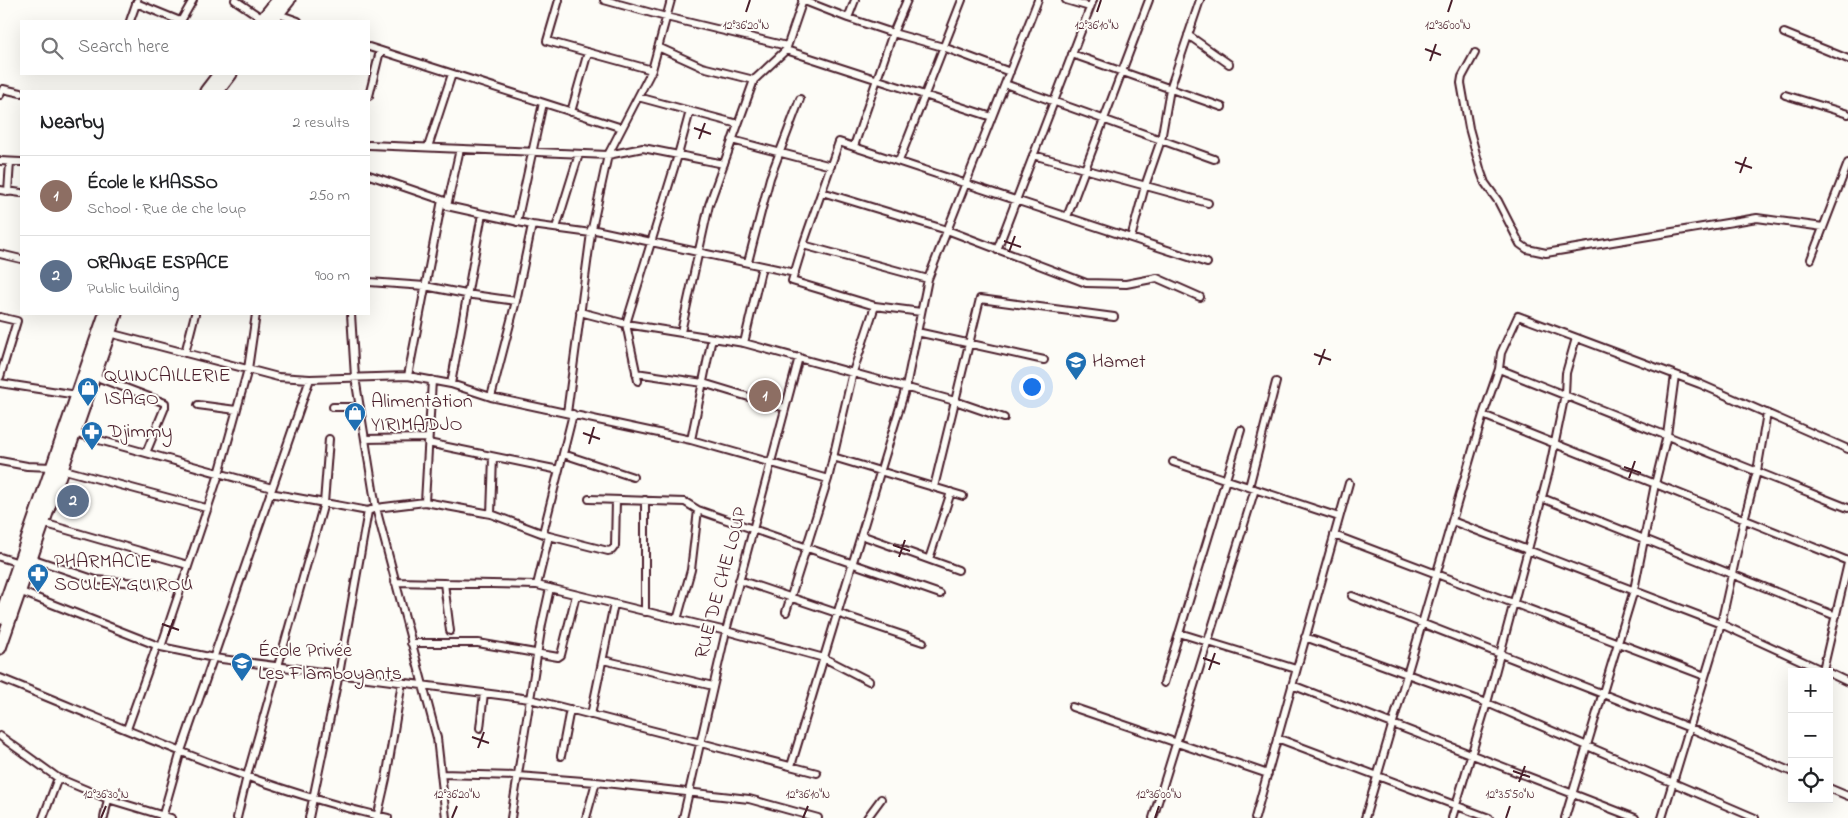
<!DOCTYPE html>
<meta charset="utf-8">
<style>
:root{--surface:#fff;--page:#f2f2f2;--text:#202124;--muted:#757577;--line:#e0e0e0;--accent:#7c3aed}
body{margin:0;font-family:"Indie Flower",sans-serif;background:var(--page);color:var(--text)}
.controls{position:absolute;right:15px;bottom:15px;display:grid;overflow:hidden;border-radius:0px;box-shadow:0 5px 20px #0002}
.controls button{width:45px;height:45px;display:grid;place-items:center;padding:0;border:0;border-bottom:1px solid var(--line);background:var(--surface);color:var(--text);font:25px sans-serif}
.you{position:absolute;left:1031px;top:386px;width:18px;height:18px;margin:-12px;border:4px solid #fff;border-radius:50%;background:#1a73e8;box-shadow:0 0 0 8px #1a73e833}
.badge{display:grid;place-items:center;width:32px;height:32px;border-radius:50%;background:var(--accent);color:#fff;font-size:16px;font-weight:700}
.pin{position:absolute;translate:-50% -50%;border:2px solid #fff;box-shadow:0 1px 5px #0006}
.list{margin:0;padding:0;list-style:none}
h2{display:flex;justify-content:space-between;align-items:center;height:65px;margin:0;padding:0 20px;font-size:21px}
h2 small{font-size:16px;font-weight:400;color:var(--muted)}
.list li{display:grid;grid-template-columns:32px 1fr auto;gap:15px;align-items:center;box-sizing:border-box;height:80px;padding:0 20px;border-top:1px solid var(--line)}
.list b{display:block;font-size:19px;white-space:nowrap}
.list p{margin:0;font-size:16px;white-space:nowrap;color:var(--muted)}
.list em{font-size:16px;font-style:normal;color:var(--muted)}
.icon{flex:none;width:28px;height:28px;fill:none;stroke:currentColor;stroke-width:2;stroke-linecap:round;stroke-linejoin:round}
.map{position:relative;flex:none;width:1848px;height:818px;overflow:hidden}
.search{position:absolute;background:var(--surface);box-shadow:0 5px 20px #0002;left:20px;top:20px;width:350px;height:55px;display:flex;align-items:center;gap:12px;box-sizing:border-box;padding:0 18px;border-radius:0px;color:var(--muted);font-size:19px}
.panel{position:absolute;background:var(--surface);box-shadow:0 5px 20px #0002;left:20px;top:90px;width:350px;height:225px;border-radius:0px}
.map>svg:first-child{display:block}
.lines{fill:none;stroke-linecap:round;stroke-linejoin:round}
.street-casing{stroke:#4a1f2b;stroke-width:10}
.highway-casing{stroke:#4a1f2b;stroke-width:15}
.street{stroke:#fdfcf7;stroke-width:6}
.highway{stroke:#fdfcf7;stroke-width:11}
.ticks{fill:none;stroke:#4a1f2b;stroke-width:2}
.labels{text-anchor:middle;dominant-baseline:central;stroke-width:4;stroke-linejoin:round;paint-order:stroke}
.poi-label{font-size:20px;fill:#4a1f2b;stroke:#fdfcf7;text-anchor:start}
.street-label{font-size:20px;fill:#4a1f2b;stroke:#fdfcf7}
.ticks-label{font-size:12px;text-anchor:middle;fill:#4a1f2b;stroke:#fdfcf7;stroke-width:4;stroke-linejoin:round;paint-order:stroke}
</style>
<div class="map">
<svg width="1848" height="818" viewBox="0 0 1848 818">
<rect width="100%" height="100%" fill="#fdfcf7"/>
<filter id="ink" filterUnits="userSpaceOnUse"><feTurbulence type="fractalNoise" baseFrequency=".02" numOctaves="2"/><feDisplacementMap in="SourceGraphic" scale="10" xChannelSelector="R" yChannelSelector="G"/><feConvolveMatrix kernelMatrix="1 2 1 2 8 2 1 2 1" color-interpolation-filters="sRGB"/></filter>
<g filter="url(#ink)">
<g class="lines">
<g class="street-casing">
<path id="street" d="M235,0l28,19
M559,0l-12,41 105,29
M604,0l62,17 121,29
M802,0l46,18 45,15 50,14 67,25
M1066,0l24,7
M136,3l44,18
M278,14l20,7
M848,18l7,-18
M130,21l7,-20
M181,21l12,-21
M1784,33l64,26
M1188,35l41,29
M369,47l253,81
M658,47l44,20 52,13
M786,50l206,67
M1475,53l-13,24 -1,6 8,45 12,44 4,11 13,18 22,43 7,5 19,4 211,-35 66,9
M1072,54l150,53
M1005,84l209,75
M0,95l3,-6 18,4
M1785,95l63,19
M369,96l11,-45
M638,97l100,27
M571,112l17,-60
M732,140l99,26
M369,145l239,10 35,-7 81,16
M854,146l39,-113 14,-33
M428,147l24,-73
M460,149l-13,57 85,19 59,8
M1033,155l175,48
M0,161l21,1
M899,161l63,-161
M369,175l76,26
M0,190l21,3
M8,192l2,-30
M822,192l125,38 139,53 40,1 31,-6 43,19
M1067,217l82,-217
M517,222l26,-119
M556,228l23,-74
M591,229l204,44
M1131,238l14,-52 16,-46 9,-51 30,-89
M803,245l125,34
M997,250l96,-250
M0,254l21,5
M1811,259l37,-96
M748,262l22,-84 30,-79
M369,282l56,4 41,8 50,7
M580,312l46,12 118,19 211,58 49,17
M921,312l-46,-6 -83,-25 11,-36 36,-103 368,121
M351,314l4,63 21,131 61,230 9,80
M0,317l17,4 -17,56
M681,332l28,-127 45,-125 32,-30 17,-50
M917,332l127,28
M109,333l169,44 32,2 98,-3 43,8 40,13 200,43 137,39
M744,343l18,-77
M185,353l10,-39
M1499,369l349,139
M636,373l67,10 82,25
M94,376l71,27v4l-19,46
M408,376l34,-176
M638,381l-12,-57 52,-169 12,-44
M0,383l77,12
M451,384l31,-170
M491,397l25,-96 16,-76
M198,405l38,5
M333,407h27
M567,413l24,-180 17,-78 44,-85 19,-70
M1483,415l365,146
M74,433l198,55
M365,439l63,-1
M691,440l21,-102
M428,443l131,27
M563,454l70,23
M833,457l130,39
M0,461l27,5 25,1
M1173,462l166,55
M61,469l145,39
M934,487l46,-188 134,18
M1249,487l27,-105
M270,493l98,18 8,-3 49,-6 66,12 58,22 59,15 4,-1 3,-4 1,-46
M1542,498l294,118
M589,499l96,3 13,8 242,84
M425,502l7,-122
M491,514l2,-57
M1452,521l269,103 105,48
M43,523l145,42
M543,533l30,-119
M861,535l97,35
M1334,535l371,141
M0,557l19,6
M31,558l65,22 85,6
M929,559l22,-67
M739,580l184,62
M395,582l142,3 189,46 98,27 45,23
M444,583l6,48
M537,585l12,-49
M19,591l142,56 53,11 316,41 287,74
M1352,596l338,132 102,44
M645,612v-112
M786,612l42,-133 25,-107 22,-66
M677,620l14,-50 7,-60
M1179,633l117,36
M1305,637l182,66 268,115
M411,643h67l80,14 3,-2 15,-60
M161,647l58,-173 29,-105 8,-55
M603,660l110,26
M1823,670l25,-107
M1829,673l19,9
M0,678c127,51 254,110 388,140
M1164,683l77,-253
M1292,685l343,133
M1072,707l196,67
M591,715l23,-111
M480,728l4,-35
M127,729l30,-84
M0,736l58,42 50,21 63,19
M1277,738l212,80
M561,756l9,-47
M791,766l115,-379 22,-108 110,-279
M441,774l77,2 78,6 153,17 69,19
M1829,788l19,8
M43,818l15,-40
M104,818l4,-19
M162,818l19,-67 129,-372
M237,818l10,-42 77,-273 5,-64
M309,818l30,-144 29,-163
M377,818l9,-39 16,-97
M511,818l31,-194 8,-36
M586,818l10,-36
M683,818l43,-187 73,-274
M867,818l14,-19
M1153,818l102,-329
M1255,818l94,-335
M1365,818l118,-403 16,-46 2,-16 17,-37 182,68 148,65
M1452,818l35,-115 62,-232 16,-77 1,-21 10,-35
M1565,818l69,-228 21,-106 12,-49 8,-60
M1662,818l59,-194 23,-104 13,-49 10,-58"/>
</g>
<g class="highway-casing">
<path id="highway" d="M261,21l17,-21
M272,21l17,-21
M206,91l13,-17
M218,91l13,-17
M0,618l105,-304
M0,648l116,-334"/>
</g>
<use href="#street" class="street"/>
<use href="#highway" class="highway"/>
</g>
</g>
<path class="ticks" d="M746,12l4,-12M1097,12l4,-12M1448,12l4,-12M1425,49l16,6M1430,61l6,-17M694,128l17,6M699,139l6,-16M1735,162l17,6M1740,173l6,-16M1004,241l17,6M1009,252l6,-16M1314,354l17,6M1319,365l6,-16M583,433l17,6M589,444l5,-17M1624,467l17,6M1629,478l6,-17M893,545l17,6M899,557l6,-17M162,624l17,6M168,636l6,-17M1203,658l17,6M1209,670l6,-17M472,737l17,6M478,748l6,-16M1513,771l17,6M1519,782l6,-16M101,818l5,-12M452,818l5,-12M803,818l5,-12M1155,818l4,-12M1506,818l4,-12"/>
<defs>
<g id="school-pin" transform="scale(1.125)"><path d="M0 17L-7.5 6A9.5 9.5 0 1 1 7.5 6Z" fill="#1f6fb2" stroke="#fdfcf7"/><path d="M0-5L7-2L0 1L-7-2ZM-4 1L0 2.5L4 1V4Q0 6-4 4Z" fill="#fff"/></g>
<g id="shop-pin" transform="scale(1.125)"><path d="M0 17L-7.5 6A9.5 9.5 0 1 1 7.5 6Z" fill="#1f6fb2" stroke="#fdfcf7"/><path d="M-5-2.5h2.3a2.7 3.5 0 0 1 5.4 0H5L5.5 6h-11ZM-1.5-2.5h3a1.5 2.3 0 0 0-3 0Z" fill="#fff"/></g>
<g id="pharmacy-pin" transform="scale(1.125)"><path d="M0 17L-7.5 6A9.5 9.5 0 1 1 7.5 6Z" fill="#1f6fb2" stroke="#fdfcf7"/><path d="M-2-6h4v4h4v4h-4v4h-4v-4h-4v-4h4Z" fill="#fff"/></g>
</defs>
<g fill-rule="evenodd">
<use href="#school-pin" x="1076" y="362"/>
<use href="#shop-pin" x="88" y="388"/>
<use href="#shop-pin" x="355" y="413"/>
<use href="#pharmacy-pin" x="92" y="432"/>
<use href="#pharmacy-pin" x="38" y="574"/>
<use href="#school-pin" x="242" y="663"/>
</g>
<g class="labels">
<g class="poi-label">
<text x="1092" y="362">Hamet</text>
<text x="104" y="376">QUINCAILLERIE<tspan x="104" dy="23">ISAGO</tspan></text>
<text x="371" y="402">Alimentation<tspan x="371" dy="23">YIRIMADJO</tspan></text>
<text x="108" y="432">Djimmy</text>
<text x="54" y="562">PHARMACIE<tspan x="54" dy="23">SOULEY GUIROU</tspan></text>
<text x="258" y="651">École Privée<tspan x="258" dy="23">Les Flamboyants</tspan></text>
</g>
<g class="street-label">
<text transform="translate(722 583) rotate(-75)">RUE DE CHE LOUP</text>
</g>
</g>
<g class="ticks-label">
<text x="746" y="29">12°36'20"N</text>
<text x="1097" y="29">12°36'10"N</text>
<text x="1448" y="29">12°36'00"N</text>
<text x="106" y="798">12°36'30"N</text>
<text x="457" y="798">12°36'20"N</text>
<text x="808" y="798">12°36'10"N</text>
<text x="1159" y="798">12°36'00"N</text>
<text x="1510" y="798">12°35'50"N</text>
</g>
</svg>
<div class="controls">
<button>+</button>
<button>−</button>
<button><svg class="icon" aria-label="locate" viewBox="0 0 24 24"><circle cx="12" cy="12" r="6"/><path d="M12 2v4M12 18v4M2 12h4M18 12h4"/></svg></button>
</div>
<div class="you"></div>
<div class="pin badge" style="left:765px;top:396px;background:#8d6e63">1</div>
<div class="pin badge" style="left:73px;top:501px;background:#5c6f8a">2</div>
<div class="search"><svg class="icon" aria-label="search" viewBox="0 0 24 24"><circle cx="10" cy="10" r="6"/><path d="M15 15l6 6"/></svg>Search here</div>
<section class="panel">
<h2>Nearby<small>2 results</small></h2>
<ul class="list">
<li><span class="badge" style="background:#8d6e63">1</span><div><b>École le KHASSO</b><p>School · Rue de che loup</p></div><em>250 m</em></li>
<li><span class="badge" style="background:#5c6f8a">2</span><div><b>ORANGE ESPACE</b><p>Public building</p></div><em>900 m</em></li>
</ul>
</section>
</div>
